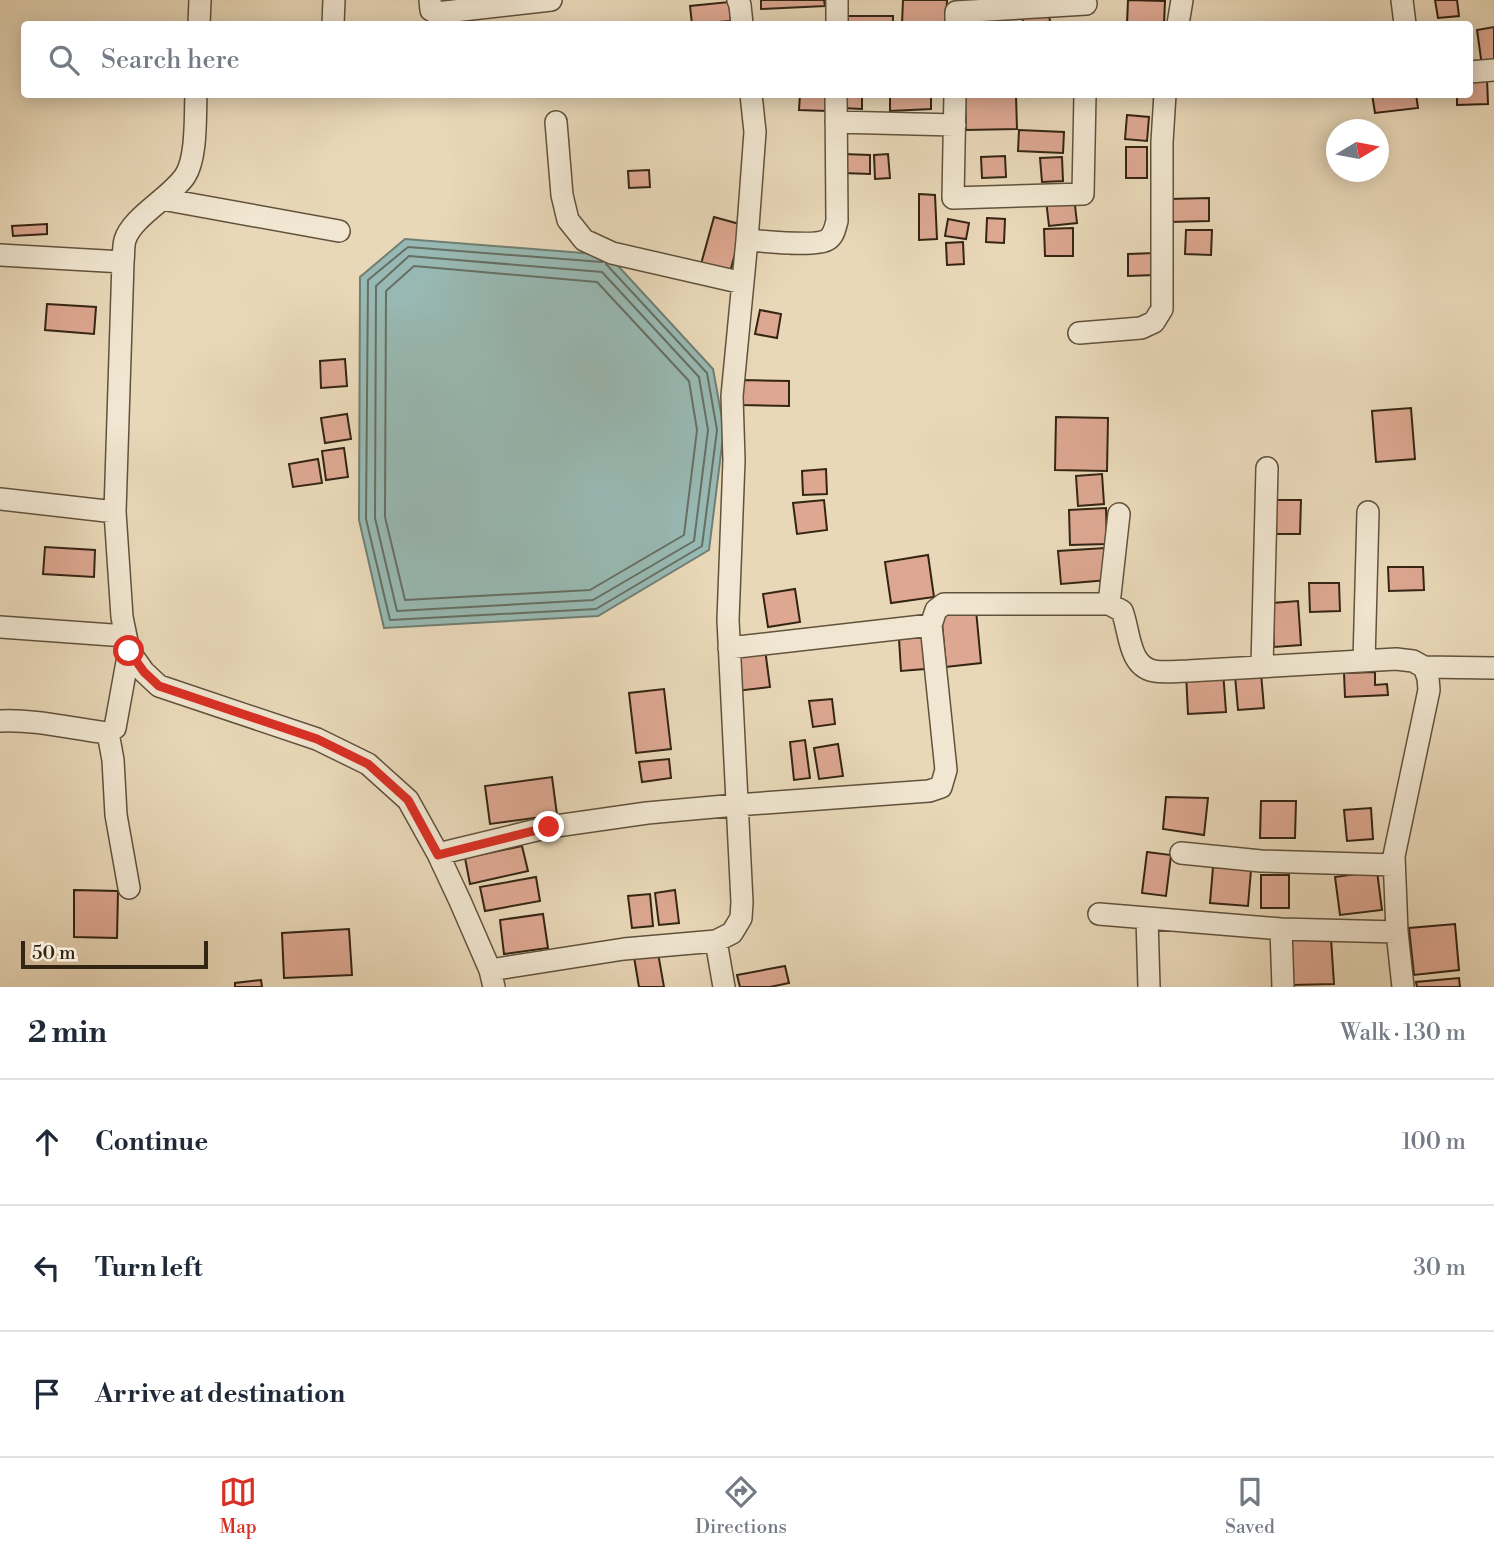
<!DOCTYPE html>
<meta charset="utf-8">
<style>
:root{--surface:#fff;--page:#f6f6f7;--text:#1f2937;--muted:#747a83;--line:#e0e1e3;--accent:#d93025}
body{margin:0;font-family:"Libre Bodoni",serif;background:var(--page);color:var(--text)}
.compass{position:absolute;left:1326px;top:119px;width:63px;height:63px;border-radius:50%;background:var(--surface);box-shadow:0 4px 18px #0003;rotate:80deg}
.scale{position:absolute;left:21px;bottom:18px;width:187px;box-sizing:border-box;padding-left:7px;border:4px solid #342513;border-top:0;font-size:19px;line-height:24px;white-space:nowrap;color:#342513;-webkit-text-stroke:5px #f1e6d1;paint-order:stroke}
.stop{position:absolute;width:21px;height:21px;margin:-16px;border:5px solid #d93025;border-radius:50%;background:#fff}
.stop.end{background:#d93025;border-color:#fff;box-shadow:0 2px 7px #0008}
.list{margin:0;padding:0;list-style:none}
h2{display:flex;justify-content:space-between;align-items:center;height:91px;margin:0;padding:0 28px;font-size:30px}
h2 small{font-size:23px;font-weight:400;color:var(--muted)}
.list li{display:grid;grid-template-columns:46px 1fr auto;gap:21px;align-items:center;box-sizing:border-box;height:126px;padding:0 28px;border-top:2px solid var(--line)}
.list b{display:block;font-size:26px;white-space:nowrap}
.list em{font-size:23px;font-style:normal;color:var(--muted)}
.icon{flex:none;width:38px;height:38px;fill:none;stroke:currentColor;stroke-width:2;stroke-linecap:round;stroke-linejoin:round}
.map{position:relative;flex:none;width:1494px;height:987px;overflow:hidden}
.search{position:absolute;background:var(--surface);box-shadow:0 4px 18px #0003;left:21px;right:21px;top:21px;height:77px;display:flex;align-items:center;gap:18px;box-sizing:border-box;padding:0 24px;border-radius:7px;color:var(--muted);font-size:26px}
.sheet{height:469px;background:var(--surface)}
nav{display:flex;justify-content:space-around;align-items:center;box-sizing:border-box;height:98px;border-top:2px solid var(--line);background:var(--surface);font-size:19px;color:var(--muted)}
nav a{display:grid;justify-items:center;gap:4px}
nav .on{color:var(--accent)}
.map>svg:first-child{display:block}
.water{fill:#98b9b3;stroke:#707e73;stroke-width:2}
.lines{fill:none;stroke-linecap:round;stroke-linejoin:round}
.shore{stroke:#666f63;stroke-width:2}
.building{fill:#dda791;stroke:#342513;stroke-width:2}
.minor-casing{stroke:#61523c;stroke-width:24}
.minor{stroke:#f1e6d1;stroke-width:21}
.route{stroke:#d93025;stroke-width:9}
</style>
<div class="map">
<svg width="1494" height="987" viewBox="0 0 1494 987">
<rect width="100%" height="100%" fill="#e9d8b8"/>
<filter id="stains"><feTurbulence type="fractalNoise" baseFrequency=".00286" numOctaves="4"/><feColorMatrix values="0 0 0 0 .2 0 0 0 0 .09 0 0 0 0 .02 0 0 0 .5 -.17"/></filter>
<radialGradient id="worn" r=".72"><stop offset=".6" stop-color="#630" stop-opacity="0"/><stop offset="1" stop-color="#630" stop-opacity=".3"/></radialGradient>
<path class="water" d="M405,239l203,16 105,114 11,60 -15,121 -111,66 -214,12 -25,-108 1,-243z"/>
<g class="lines">
<path class="shore" d="M409,256l193,16 97,105 9,53 -14,111 -101,59 -196,11 -22,-93 1,-232z
M602,262l-194,-15 -40,33 -2,239 24,101 206,-11 106,-63 15,-116 -10,-57 -101,-109
M414,266l183,16 92,99 8,49 -13,105 -94,55 -185,10 -20,-83 1,-226z"/>
</g>
<path class="building" d="M761,0h63l1,6 -64,3z
M903,0h44l-1,24h-44z
M1128,0l37,1 -1,23h-37z
M1435,0h22l2,16 -21,2z
M729,2l2,19 -39,3 -2,-18z
M1049,8l1,16h-27l-1,-14z
M844,16h49v8h-49z
M1494,27v37l-12,2 -5,-36z
M1470,79h17l1,25 -31,1v-11h13z
M800,94h27v17l-28,-1z
M842,94h20v15l-20,-1z
M890,94h41v15l-41,2z
M1372,94h44l2,14 -43,5z
M1016,96l1,33 -51,1 -1,-33z
M1127,115l22,2 -2,24 -22,-2z
M1019,130l45,2 -1,21 -45,-2z
M1126,147h21v31h-21z
M843,154l27,1v19l-27,-1z
M888,154l2,24 -15,1 -1,-24z
M1005,156l1,21 -24,1 -1,-21z
M1062,157l1,24 -21,1 -2,-24z
M649,170l1,17 -21,1 -1,-17z
M919,194l16,1 2,44 -18,1z
M1074,197l3,26 -28,3 -3,-26z
M1209,198v23l-39,1 -1,-23z
M714,217l29,8 -13,47 -29,-8z
M987,218l18,1 -1,24 -18,-1z
M948,219l21,4 -3,16 -21,-3z
M47,224v10l-34,2 -1,-10z
M1073,228v28h-28l-1,-27z
M1186,230h26l-1,25 -26,-1z
M963,242l1,22 -17,1 -1,-22z
M1155,253v22l-27,1v-22z
M47,304l49,3 -2,27 -49,-4z
M760,310l21,4 -4,24 -22,-4z
M345,359l2,27 -26,2 -1,-27z
M742,380l47,1v25l-47,-1z
M1411,408l4,51 -39,3 -4,-51z
M347,414l4,25 -26,4 -4,-25z
M1056,417l52,1 -1,53 -52,-1z
M344,448l4,29 -22,3 -4,-29z
M318,459l4,24 -29,4 -4,-23z
M826,469l1,25 -24,1 -1,-24z
M1102,474l2,30 -26,2 -2,-30z
M824,500l3,30 -30,4 -4,-31z
M1272,500h29l-1,34h-28z
M1106,508l1,36 -37,1 -1,-35z
M45,547l50,3 -1,27 -51,-3z
M1105,548l3,32 -47,4 -3,-33z
M928,555l6,42 -43,6 -6,-41z
M1388,567h35l1,23 -35,1z
M1309,583h30l1,28 -30,1z
M795,589l5,33 -32,5 -5,-33z
M1298,601l3,44 -27,2 -2,-44z
M976,610l5,53 -35,4 -5,-54z
M922,621l3,48 -24,2 -3,-48z
M765,649l5,38 -34,4 -4,-38z
M1223,671l3,41 -38,2 -2,-41z
M1375,672v13l12,-1 1,11 -43,2 -1,-24z
M1261,673l3,35 -26,2 -3,-34z
M664,689l7,60 -35,4 -7,-60z
M832,699l3,25 -22,3 -4,-26z
M805,740l5,38 -16,2 -4,-38z
M838,744l5,32 -24,3 -5,-31z
M669,759l2,19 -29,4 -3,-20z
M552,777l5,38 -67,9 -5,-38z
M1166,797l42,1 -4,37 -41,-6z
M1261,801h35l-1,37h-35z
M1371,808l2,31 -26,2 -3,-31z
M522,846l6,25 -58,13 -5,-26z
M1147,852l24,3 -5,41 -24,-3z
M1213,867l38,3 -3,36 -38,-3z
M1377,871l5,39 -42,5 -5,-38z
M1261,875h28v33h-28z
M536,877l4,24 -55,10 -5,-24z
M74,890l44,1 -1,47 -43,-1z
M675,890l4,33 -20,2 -4,-32z
M650,894l3,32 -21,2 -4,-32z
M543,914l5,34 -44,6 -4,-34z
M1455,924l4,46 -45,5 -5,-47z
M349,929l3,46 -68,3 -2,-45z
M1331,938l3,46 -42,1 -2,-46z
M658,953l6,34h-25l-5,-30z
M785,966l4,17 -19,4h-30l-3,-12z
M1459,978l1,9h-43l-1,-5z
M261,980l1,7h-27v-4z"/>
<g class="lines">
<g class="minor-casing">
<path id="minor" d="M430,0l1,10 5,3 115,-13
M738,0l2,5 2,19
M1402,0l3,24
M199,24l1,-24
M333,24l1,-24
M837,24v-24
M956,24v-12l130,-8
M1178,24l4,-24
M1470,72l24,-2
M196,94c-1,23 1,64 -11,82 -15,22 -53,41 -60,64 -2,7 -1,15 -2,22l-8,250 7,105 7,34 15,21 15,14 158,53 51,25 40,36 30,54 22,47 30,69 4,17
M955,94l-2,104 130,-4 2,-100
M556,122l6,73 6,25 16,20 28,13 131,30
M836,122l119,3
M162,199l177,32
M747,240c16,1 68,7 80,0 7,-4 8,-12 10,-19l-1,-127
M0,255l123,7
M1079,333l62,-5 13,-6 8,-13v-167l3,-48
M0,499l115,13
M1109,604l10,-90
M0,627l126,9
M729,648l202,-23
M1364,661l4,-149
M1262,666l5,-198
M1424,667l70,1
M0,721c36,-2 72,8 108,12l7,-5 14,-77
M108,733l5,27 3,55 13,73
M1181,853l80,8 133,4
M438,854l111,-27 98,-14 89,-8 193,-14 12,-4 5,-17 -15,-145 5,-15 8,-6h165l13,7c8,20 6,55 32,60 11,2 24,0 34,0l208,-12 17,2 11,6 4,11 1,12 -35,166 3,76 6,55
M1099,914l182,15 116,3
M1147,918l2,69
M1281,929l2,58
M716,941l8,46
M490,970l134,-21 92,-8 16,-8 9,-15 1,-16 -14,-282 6,-160 -2,-64 15,-156 8,-108 -4,-38"/>
</g>
<use href="#minor" class="minor"/>
</g>
<g class="lines">
<path class="route" d="M129,651l15,21 15,14 158,53 51,25 40,36 30,55 111,-28"/>
</g>
<rect width="100%" height="100%" filter="url(#stains)"/>
<rect width="100%" height="100%" fill="url(#worn)"/>
</svg>
<svg class="compass" viewBox="-18 -18 36 36"><path d="M0-13l5 13h-10z" fill="#e53935"/><path d="M0 13l5-13h-10z" fill="#747a83"/></svg>
<div class="scale">50 m</div>
<div class="stop" style="left:129px;top:651px"></div>
<div class="stop end" style="left:549px;top:827px"></div>
<div class="search"><svg class="icon" aria-label="search" viewBox="0 0 24 24"><circle cx="10" cy="10" r="6"/><path d="M15 15l6 6"/></svg>Search here</div>
</div>
<section class="sheet">
<h2>2 min<small>Walk · 130 m</small></h2>
<ul class="list">
<li><svg class="icon" aria-label="ahead" viewBox="0 0 24 24"><path d="M12 20V5M6 11l6-6 6 6"/></svg><div><b>Continue</b></div><em>100 m</em></li>
<li><svg class="icon" aria-label="left" viewBox="0 0 24 24"><path d="M17 20v-9H6M10 6l-5 5 5 5"/></svg><div><b>Turn left</b></div><em>30 m</em></li>
<li><svg class="icon" aria-label="arrive" viewBox="0 0 24 24"><path d="M6 21V4h12l-3 4 3 4H6"/></svg><div><b>Arrive at destination</b></div></li>
</ul>
</section>
<nav>
<a class="on"><svg class="icon" aria-label="map" viewBox="0 0 24 24"><path d="M3 6l6-2 6 2 6-2v14l-6 2-6-2-6 2zM9 4v14M15 6v14"/></svg>Map</a>
<a><svg class="icon" aria-label="directions" viewBox="0 0 24 24"><path d="M12 3l9 9-9 9-9-9zM9 14v-3h6M13 9l2 2-2 2"/></svg>Directions</a>
<a><svg class="icon" aria-label="saved" viewBox="0 0 24 24"><path d="M7 4h10v16l-5-4-5 4z"/></svg>Saved</a>
</nav>
